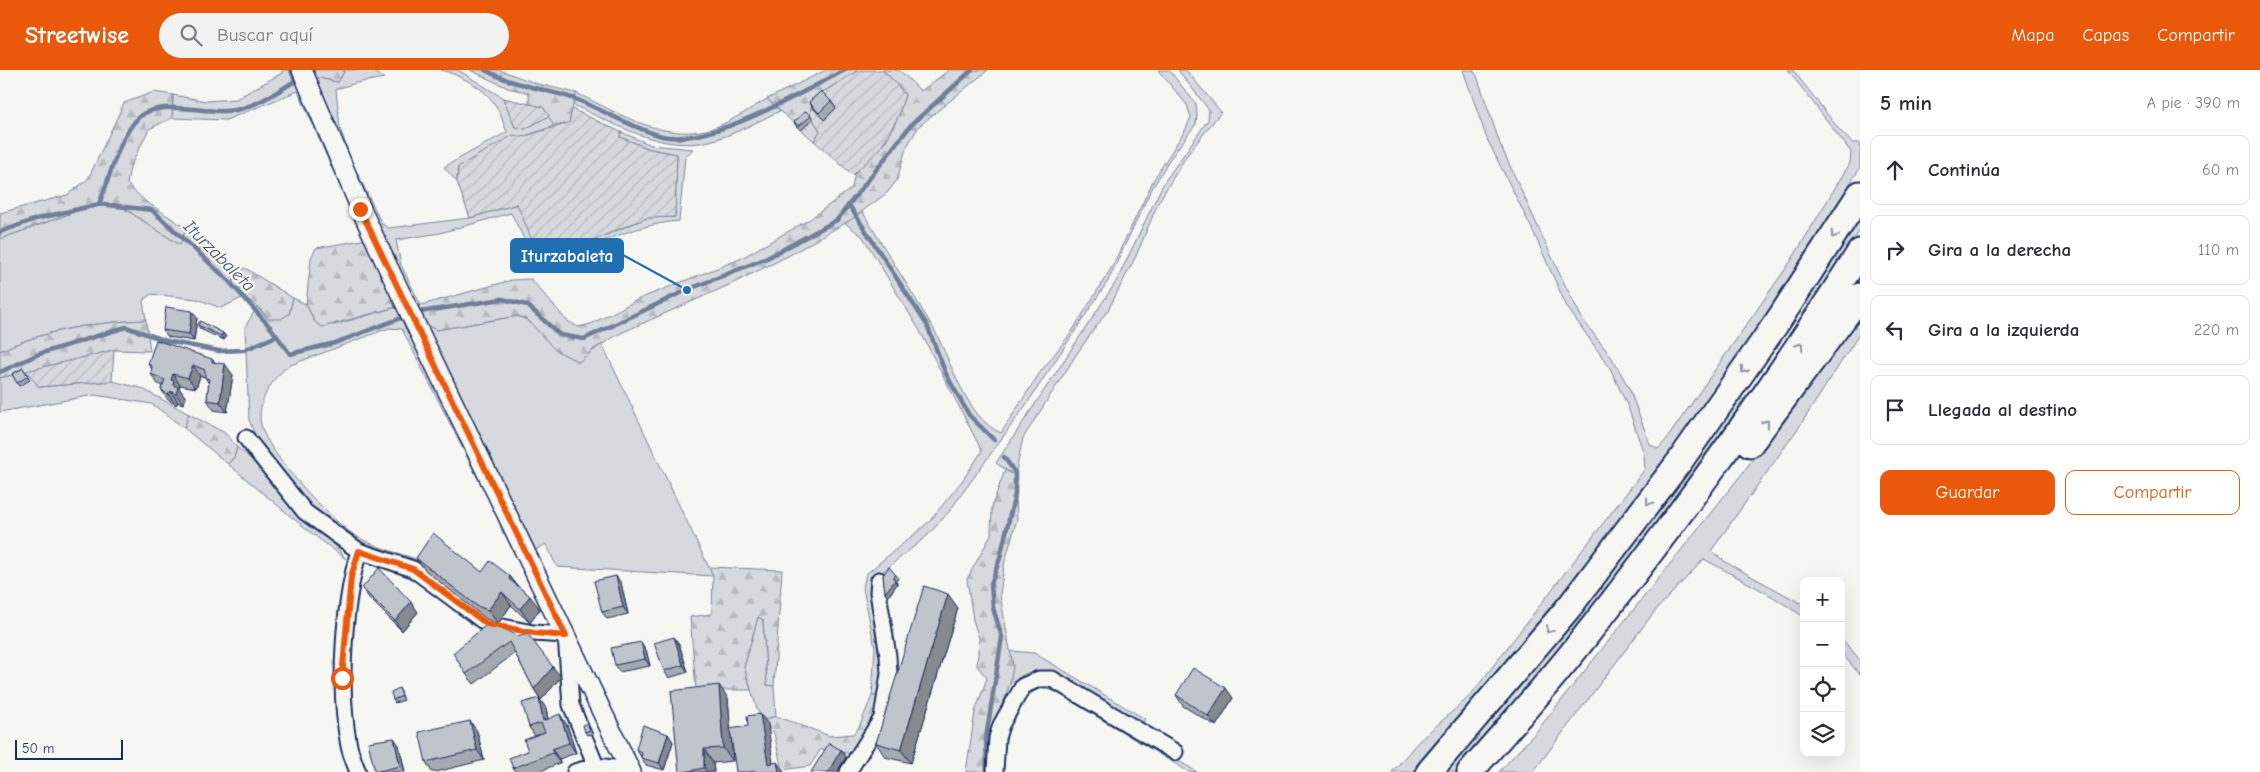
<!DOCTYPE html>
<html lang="es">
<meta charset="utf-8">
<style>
:root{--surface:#fff;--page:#f2f2f3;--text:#2b2b33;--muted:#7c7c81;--line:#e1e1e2;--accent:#ea580c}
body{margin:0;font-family:"Comic Neue",sans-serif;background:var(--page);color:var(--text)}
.controls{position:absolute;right:15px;bottom:15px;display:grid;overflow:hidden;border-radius:10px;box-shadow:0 5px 20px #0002}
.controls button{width:45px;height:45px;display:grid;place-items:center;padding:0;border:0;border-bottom:1px solid var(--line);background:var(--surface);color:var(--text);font:25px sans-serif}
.scale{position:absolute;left:15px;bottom:12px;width:108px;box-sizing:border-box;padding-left:5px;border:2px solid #1b2f5e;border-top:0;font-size:14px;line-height:18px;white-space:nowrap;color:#1b2f5e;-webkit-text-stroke:4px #f6f6f2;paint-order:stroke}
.stop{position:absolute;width:15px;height:15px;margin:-11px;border:4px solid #ea580c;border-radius:50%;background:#fff}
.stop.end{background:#ea580c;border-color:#fff;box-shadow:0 1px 5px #0008}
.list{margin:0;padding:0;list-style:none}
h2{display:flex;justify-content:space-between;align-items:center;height:65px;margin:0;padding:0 20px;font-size:21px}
h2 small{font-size:16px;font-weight:400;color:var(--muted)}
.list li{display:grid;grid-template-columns:32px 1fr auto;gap:15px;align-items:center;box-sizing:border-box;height:70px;margin:0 10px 10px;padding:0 10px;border:1px solid var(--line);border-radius:10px}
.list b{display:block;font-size:19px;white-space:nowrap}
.list em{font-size:16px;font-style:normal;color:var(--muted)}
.actions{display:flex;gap:10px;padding:15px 20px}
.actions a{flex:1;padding:11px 0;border:1px solid var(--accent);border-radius:10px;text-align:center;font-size:18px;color:var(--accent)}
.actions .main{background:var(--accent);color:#fff}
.icon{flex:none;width:28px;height:28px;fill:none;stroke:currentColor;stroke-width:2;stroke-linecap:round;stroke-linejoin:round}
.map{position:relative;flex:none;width:1860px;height:702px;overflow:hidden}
header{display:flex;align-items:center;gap:30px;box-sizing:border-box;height:70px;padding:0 25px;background:var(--accent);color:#fff}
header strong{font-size:24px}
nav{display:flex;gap:28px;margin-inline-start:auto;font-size:18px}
.search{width:350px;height:45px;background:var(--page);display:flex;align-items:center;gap:12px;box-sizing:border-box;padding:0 18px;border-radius:28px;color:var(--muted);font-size:19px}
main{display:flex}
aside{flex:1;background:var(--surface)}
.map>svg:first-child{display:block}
.grass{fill:#d6d9dd;stroke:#78849e}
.forest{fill:url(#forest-firs);stroke:#78849e}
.garden{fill:url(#garden-furrows);stroke:#78849e}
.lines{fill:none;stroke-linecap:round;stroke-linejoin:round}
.stream{stroke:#717e99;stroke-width:4.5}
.minor-casing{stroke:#1b2f5e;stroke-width:19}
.tertiary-casing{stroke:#1b2f5e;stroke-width:22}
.trunk-casing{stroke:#1b2f5e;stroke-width:29}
.minor{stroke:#f6f6f2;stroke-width:15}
.tertiary{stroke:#f6f6f2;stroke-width:19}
.trunk{stroke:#f6f6f2;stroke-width:25}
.wall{fill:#a5a9b0;stroke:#1b2f5e}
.shaded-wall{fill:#868990;stroke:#1b2f5e}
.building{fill:#c0c4cd;stroke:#1b2f5e}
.oneway{stroke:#8892a8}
.route{stroke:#ea580c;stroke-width:6}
.labels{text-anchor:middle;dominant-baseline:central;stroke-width:4.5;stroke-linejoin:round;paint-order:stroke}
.water-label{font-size:18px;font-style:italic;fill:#46567b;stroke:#f6f6f2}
.leader{fill:none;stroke:#1f6fb2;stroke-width:2}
.callout-dot{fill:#1f6fb2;stroke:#f6f6f2;stroke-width:2}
.callout{fill:#1f6fb2;stroke:#1f6fb2;stroke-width:2}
.callout-label{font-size:18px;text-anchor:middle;font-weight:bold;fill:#fff}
</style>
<header>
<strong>Streetwise</strong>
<div class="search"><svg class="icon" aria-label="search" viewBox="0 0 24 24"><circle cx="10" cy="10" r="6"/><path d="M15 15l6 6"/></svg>Buscar aquí</div>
<nav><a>Mapa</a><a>Capas</a><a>Compartir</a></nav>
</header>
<main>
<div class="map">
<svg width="1860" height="702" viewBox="0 0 1860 702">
<defs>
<pattern id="forest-firs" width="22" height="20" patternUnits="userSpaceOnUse" patternTransform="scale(1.25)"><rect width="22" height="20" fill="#d6d9dd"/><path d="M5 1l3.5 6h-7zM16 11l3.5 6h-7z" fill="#b7bbc0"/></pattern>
<pattern id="garden-furrows" width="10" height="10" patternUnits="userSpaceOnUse" patternTransform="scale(1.25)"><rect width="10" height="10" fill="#d6d9dd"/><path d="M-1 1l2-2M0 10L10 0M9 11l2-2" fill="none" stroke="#b7bbc0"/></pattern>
</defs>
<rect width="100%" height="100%" fill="#f6f6f2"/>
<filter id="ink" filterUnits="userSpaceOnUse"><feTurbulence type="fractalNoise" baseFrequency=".02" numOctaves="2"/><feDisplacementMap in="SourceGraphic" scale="10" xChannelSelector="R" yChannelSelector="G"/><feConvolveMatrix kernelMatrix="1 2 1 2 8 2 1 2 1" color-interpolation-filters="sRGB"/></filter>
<g filter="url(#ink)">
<path class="grass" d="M282,0h13l73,169h-5l-65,-148 -72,29 -54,-2 1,-23 33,6 30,-2 46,-26z
M345,0h25l14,8 -28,5 -20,6 4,39 11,32 31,64 7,4 81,-10 47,-14 67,40 63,-26 28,-1 2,-63 -27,-5 -30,-12 1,-5 30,13 42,4 -8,8 -6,64c-50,4 -95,29 -139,49l-29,-57 -71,20 -44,7 5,25 20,40 -7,2 -104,-231 28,6z
M441,0h17l45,28 12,29 10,2 24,-13 5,10 -32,11 -64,30 -1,15 -13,-15 63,-35c-4,-9 -7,-21 -13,-29 -10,-16 -35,-28 -53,-33z
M1158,0h11l27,34 1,10 -1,10 -27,36 -20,34 -41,87 -80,121 -80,111 -21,23 -51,41 5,54 2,65h-11l3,-48 -12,-60 3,-14 63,-52 33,-41 20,-30 -62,-120 -57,-94 -18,-14 17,-12c23,39 47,76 70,115 18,31 34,93 69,107l38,-59 32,-41 41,-66 42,-88 32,-50 5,-12 -4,-12z
M1178,0h8l35,42 -34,43 -28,46 -23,55 -28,54 -30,42 -55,86 -8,38 -19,-13 120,-181 47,-98 45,-64 1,-10z
M1463,0h10l4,6 23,68 61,133 22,43 29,38 17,30 21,56 8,5 8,-9 125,-179 59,-98 1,-11 -63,-82h5l45,58 14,15h8v25c-68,104 -133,211 -207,311 -76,101 -158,197 -240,293h-21l27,-31 51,-45 175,-227 -1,-15 -16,-47 -18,-39 -43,-61 -35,-78 -45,-90z
M576,23c43,20 91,52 140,34 18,-7 35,-19 51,-28l13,12c-22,10 -46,24 -70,30 -48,12 -94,-17 -137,-36z
M116,133l64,42 6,-17 52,44 -7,14 13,11 -23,11 -24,-9 -46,-5 -8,7 3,19c-50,2 -101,10 -146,31v-112l77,-28z
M1860,141v19l-48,77 -7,-4z
M293,228l13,6 9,18 19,3 66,-19 109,226 -6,2 -5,-16 -96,-189 -13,-1 -101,38c-16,13 -32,36 -27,59 6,28 68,93 92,109 19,13 50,20 71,28l-5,6 -61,-23 -49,-38 -49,-61 -11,-26 -4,-93 12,-20 11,12 21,-5z
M1860,243v20l-61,94 -88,124 16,12 77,42v12l-34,-22 -66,-36 -49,52 -122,161h-34l37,-40 205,-257z
M517,246l10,4 51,42 24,-18 111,232 -156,-9 -11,-23 -14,8 -107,-228 11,6z
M26,301l14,16 72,-6 29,7 48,26 -5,14 -32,-24 -57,-9 -95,17v-34z
M1745,328l2,3 -12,19c-91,120 -179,238 -278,352h-14l295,-370z
M237,377c23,18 40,41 60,62 17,17 35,31 49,50l-40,-30 -78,-65 6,-7z
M758,547l5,3 4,65 7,1 2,30 -13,4 -6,-11 -13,-42z
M1841,568l19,22v15l-19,-23z
M1010,581l24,2 111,66 -5,10 -99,-57 -15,1 -16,11 2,-18z
M1046,612l151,90h-8l-133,-80c-3,-1 -7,-3 -11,-3 -18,-3 -37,33 -40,48 -3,12 -3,23 -2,35h-5l2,-34 29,-52z"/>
<path class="forest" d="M308,0h37l-7,12 -28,-6z
M470,0h29l39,14 38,9 -7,30 -15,3 -11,-19 -14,-2v-12l-21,-5z
M826,0h33l-46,28 -3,16 10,17 -6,10 -47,-42z
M882,0h17l22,21 28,-21h39l-69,56 -13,22 -9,32 -9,12 -36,27 -64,37 -59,29 -108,48 -27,16 -15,13 -24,-12 -28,-31 -10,-3 -81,14 -11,-6 -11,-17 98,-27 19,-1 35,41 12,7 13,-3 50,-26 99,-39 70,-40 42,-31c2,-24 15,-24 28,-40 13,-14 19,-34 25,-53l-11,-14z
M154,22l19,3 -1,23 -23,11 -19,38 -3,17 18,17 41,27 -6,17 -64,-42 -39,8 -77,28v-26l67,-18 21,-16 36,-76z
M368,169l32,67 -78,21 -7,-5 -9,-18 5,-46 5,-10z
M245,198l48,30 -4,16 -8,5h-13l-7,-9 -30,-24 7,-14z
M146,250l4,31 -36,-1 -114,28v-27c45,-21 96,-29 146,-31z
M189,344l36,19 12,14 -3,10 -6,7 -44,-36z
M1005,400l10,6 2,43 -13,46 -4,30 13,71 -3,18 -19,54 1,34h-26l9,-60 12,-34 -10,-12 2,-28 -6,-18 -6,-41 24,-44 1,-29z
M709,497l73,3 -8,116 -7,-1 -4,-65 -5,-3 -14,50 7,23h-55l-6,-73 22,-3 1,-38z
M872,626h11l-7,26 -22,32 -33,-5 -11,17 -28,4 -8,-37 -11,-13 13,-4 54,20 23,-2 6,-7z"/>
<path class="garden" d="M859,0h23l12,11 11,14 -7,22 -18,32 -27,26 -39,-34 6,-10 -10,-17 3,-16z
M503,28l40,9 6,9 -24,13 -10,-2z
M572,39l49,23 -1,5 30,12 27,5 -2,63 -28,1 -33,13 -72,33 -25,-60 -47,14 -13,-36 1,-15 55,-32 9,2 47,-14z
M114,280l-2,31 -73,6 -13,-16z"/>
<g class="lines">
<path class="stream" d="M291,0l4,11
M485,0c27,15 61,19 90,29 29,11 56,29 87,37 48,11 140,-44 183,-66
M99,134c12,-28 18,-65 40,-87 22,-20 74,0 101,-8 20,-5 44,-21 61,-32
M849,135l78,120 19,49 23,41 25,25
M0,162l36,-13 63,-15 53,6 74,68 45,50 19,26 45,-11 66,-25
M420,242l82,-13 25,6 33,30 24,4 103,-49 80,-32 70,-38 74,-95 61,-55
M0,302l39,-18 87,-27 41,14 52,10 25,-1 33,-14
M987,702l-1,-34 16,-101 -9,-29 -2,-24 9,-26 15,-64v-21l-11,-16"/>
<g class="minor-casing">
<path id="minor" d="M246,368l59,74 54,39 54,18 74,55 46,9 33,2 5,70 25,61 34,4
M358,702c-3,-8 -7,-17 -9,-26 -11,-56 -6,-141 10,-195
M575,702l21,-6
M848,702l34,-54 7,-44 -1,-18 -10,-64 1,-12
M995,702l2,-34 4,-13 22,-39 16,-7h13l123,73"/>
</g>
<g class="tertiary-casing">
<path id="tertiary" d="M302,0l59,139 24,52 246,511"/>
</g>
<g class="trunk-casing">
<path id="trunk" d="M1750,374l110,-148
M1429,702l141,-166 110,-145 100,-143 80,-124
M1470,702c37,-43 76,-85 111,-130 99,-125 193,-255 279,-390"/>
</g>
<use href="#minor" class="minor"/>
<use href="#tertiary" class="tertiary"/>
<use href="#trunk" class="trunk"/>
</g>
<path class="wall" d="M831,31l5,7 -12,12 -10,-11 -5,-7z
M811,46l2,3 -12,11 -5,-4 -2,-4z
M197,248l-3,23 -26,-4 -5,-7z
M198,255l25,8 3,4 -2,3 -24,-11z
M212,289l3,3 18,13 -6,37 -13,-2 -7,-10 2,-16 -4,-7 -5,-1 -4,12 -16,-3 -1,3 7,10 -3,6 -5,-2 -2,3 -8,-5 -7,-11 1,-3 -4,-2 -7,-10 1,-5 -4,-5z
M23,298l7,12 -11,6 -7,-12z
M416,488l66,14 28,4 7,9 23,24 -10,14 -19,-18 -13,19 -6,-2 69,55 -20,23 -7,-11 -19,-36 -41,31 -8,-10 25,-53 -5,-2 -60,-48z
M883,505h13l2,4 -2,1 1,4 -9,13 -3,-4z
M621,513l7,31 -21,5 -5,-7z
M362,518l56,24 -16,19 -33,-33z
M958,538l-47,155 -26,-6 -9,-14z
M674,567l5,7 9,28 -19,6 -5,-7z
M646,580l4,16 -31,6 -4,-7z
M399,618l2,4 3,8 -9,3 -2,-3z
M1176,625l57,3 -17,28 -33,-20z
M728,628l5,63 -20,2 1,9h-35z
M546,638l2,11 19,6 9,28 -17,6 1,4 -22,9h-23l-2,-4 15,-17 7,-15 -6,-9z
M587,653l6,11 -6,1 -2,-3z
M477,661l7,29 -48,12h-4l-6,-10z
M668,664l5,8 -9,28 -18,-5 -10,-16z
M399,675l6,27h-30z"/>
<path class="shaded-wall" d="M192,241l5,7 -3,23 -5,-7z
M223,263l3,4 -2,3 -3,-4z
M225,294l8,11 -6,37 -7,-10z
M193,295l7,11 -4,12 -8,-10z
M173,304l7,11 -1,3 7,10 -3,6 -7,-10 -5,-14z
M171,321l7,11 -2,3 -8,-10z
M510,506l10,14 -11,-11z
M616,506l5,7 7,31 -5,-7z
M893,507l4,7 -9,13 -3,-4z
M502,522l9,13 -13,19 -10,-14z
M948,524l10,14 -47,155 -10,-13z
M530,526l10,13 -10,14 -10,-14z
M411,532l7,10 -16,19 -7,-10z
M674,567l5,7 9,28 -5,-7z
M641,572l5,8 4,16 -5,-7z
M553,597l8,10 -20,23 -7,-11z
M719,615l9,13 5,63 -10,-13z
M1226,618l7,10 -17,28 -8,-10z
M539,628l7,10 4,23 -7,-10z
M560,644l7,11 9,28 -7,-10z
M760,644l8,10 6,48 -6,-8z
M470,651l7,10 7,29 -7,-10z
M668,664l5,8 -9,28 -5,-7z
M394,668l5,7 6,27 -5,-6z
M552,679l7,10 1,4 -7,-10z
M704,679l9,14 1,9h-7l-3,-4z
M841,680l5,7 -9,15h-9z
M777,692l7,10h-5z"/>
<path class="building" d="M821,21l10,10 -12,12 -10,-11z
M806,41l5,5 -12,10 -5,-4z
M166,237l26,4 -3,23 -26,-4z
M200,251l23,12 -2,3 -23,-11z
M156,270l56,19v3l13,2 -5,38 -13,-2 2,-21 -4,-1v-8l-12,-5 -5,13 -15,-4 -2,6 3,1 -1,4 5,2 -2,7 -5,-3 -3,4 -7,-6 4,-9 -14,-6 1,-8 -4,-2z
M23,298l5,8 -11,7 -5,-9z
M433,463l49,39 8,-11 20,15 -1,3 21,17 -10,13 -18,-17 -14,18 -11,-4 -61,-48z
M889,497l7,8 -3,2 2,3 -10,13 -2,-18z
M379,498l32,34 -16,19 -33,-33z
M616,506l7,31 -21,5 -8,-31z
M924,516l24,8 -47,156 -25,-7z
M491,551l27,15 9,-3 26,34 -19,22 -25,-47 -43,32 -13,-21z
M674,567l9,28 -19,6 -10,-28z
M641,572l4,17 -30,6 -4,-17z
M1193,598l33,20 -18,28 -32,-21z
M719,615l4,63 -19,1v19l-20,4h-5l-8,-81z
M399,618l3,8 -9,4 -2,-8z
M539,628l4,23 17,-7 9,29 -17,6 1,4 -40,15 -4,-10 19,-7 -4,-11 21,-8 -4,-9 -12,4 -7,-24z
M760,644l8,50 9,-2 2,10h-23v-1l-8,1h-12l-6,-43 18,-3 -1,-10z
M470,651l7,29 -51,12 -7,-30z
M587,653l3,7 -5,2 -2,-7z
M643,655l25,9 -9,29 -18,-5 1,-5 -6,-4z
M394,668l6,28 -25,6 -7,-30z
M829,673l12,7 -13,22h-17z"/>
<defs><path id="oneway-chevron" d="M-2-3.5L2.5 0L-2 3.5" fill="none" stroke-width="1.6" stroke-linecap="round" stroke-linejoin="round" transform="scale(1.25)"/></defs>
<g class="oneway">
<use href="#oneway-chevron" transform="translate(1834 165) rotate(123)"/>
<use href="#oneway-chevron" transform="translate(1800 276) rotate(-55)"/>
<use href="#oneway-chevron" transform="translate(1744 300) rotate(125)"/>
<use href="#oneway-chevron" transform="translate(1766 353) rotate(-52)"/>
<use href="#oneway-chevron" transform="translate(1649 432) rotate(127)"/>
<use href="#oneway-chevron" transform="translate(1549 560) rotate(130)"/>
</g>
</g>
<g class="lines" filter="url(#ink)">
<path class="route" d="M342,608l9,-101 8,-26 54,18 74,55 47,9 32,3 -206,-427"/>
</g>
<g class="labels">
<g class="water-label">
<text transform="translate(219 186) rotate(45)">Iturzabaleta</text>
</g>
</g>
<path class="leader" d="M687 220L623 185"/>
<circle class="callout-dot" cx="687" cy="220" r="5"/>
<rect class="callout" x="511" y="169" width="112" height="33" rx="5"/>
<g class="callout-label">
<text x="567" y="192">Iturzabaleta</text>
</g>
</svg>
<div class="controls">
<button>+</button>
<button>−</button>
<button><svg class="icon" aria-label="locate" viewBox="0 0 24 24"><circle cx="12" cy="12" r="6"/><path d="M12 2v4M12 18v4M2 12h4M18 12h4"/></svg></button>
<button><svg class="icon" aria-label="layers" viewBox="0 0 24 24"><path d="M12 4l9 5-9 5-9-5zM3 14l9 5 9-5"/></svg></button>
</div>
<div class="scale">50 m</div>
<div class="stop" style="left:342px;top:608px"></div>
<div class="stop end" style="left:360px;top:139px"></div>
</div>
<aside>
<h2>5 min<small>A pie · 390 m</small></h2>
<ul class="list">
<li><svg class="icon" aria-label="ahead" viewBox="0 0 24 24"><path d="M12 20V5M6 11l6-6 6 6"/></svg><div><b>Continúa</b></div><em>60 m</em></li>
<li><svg class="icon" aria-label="right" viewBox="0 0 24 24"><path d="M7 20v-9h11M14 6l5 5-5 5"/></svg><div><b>Gira a la derecha</b></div><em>110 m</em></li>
<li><svg class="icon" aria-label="left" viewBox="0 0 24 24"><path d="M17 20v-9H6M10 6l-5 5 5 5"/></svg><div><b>Gira a la izquierda</b></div><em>220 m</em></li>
<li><svg class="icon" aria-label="arrive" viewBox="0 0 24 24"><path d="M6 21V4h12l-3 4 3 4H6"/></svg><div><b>Llegada al destino</b></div></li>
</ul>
<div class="actions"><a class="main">Guardar</a><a>Compartir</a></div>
</aside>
</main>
